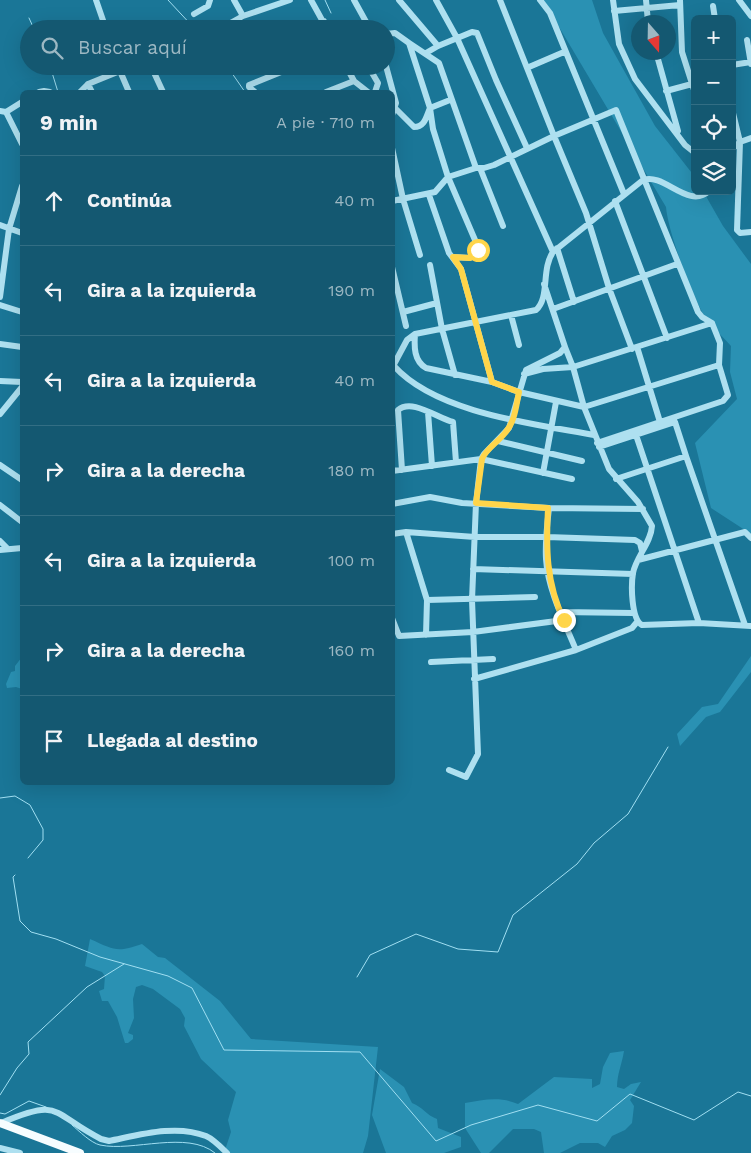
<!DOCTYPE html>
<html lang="es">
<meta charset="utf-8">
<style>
:root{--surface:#145871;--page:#216179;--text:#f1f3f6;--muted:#9db8c3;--line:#336e84}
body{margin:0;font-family:"Work Sans",sans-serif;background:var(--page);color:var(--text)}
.controls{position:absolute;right:15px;top:15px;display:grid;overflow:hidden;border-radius:8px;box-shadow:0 5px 20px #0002}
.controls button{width:45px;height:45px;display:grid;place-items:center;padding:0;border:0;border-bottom:1px solid var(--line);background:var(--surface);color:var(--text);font:25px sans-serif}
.compass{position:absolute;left:631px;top:15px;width:45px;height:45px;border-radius:50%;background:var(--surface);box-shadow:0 5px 20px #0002;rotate:160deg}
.stop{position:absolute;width:15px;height:15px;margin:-11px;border:4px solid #ffd54a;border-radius:50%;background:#fff}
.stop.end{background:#ffd54a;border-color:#fff;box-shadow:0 1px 5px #0008}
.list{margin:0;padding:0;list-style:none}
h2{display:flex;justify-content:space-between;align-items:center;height:65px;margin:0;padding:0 20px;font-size:21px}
h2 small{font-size:16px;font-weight:400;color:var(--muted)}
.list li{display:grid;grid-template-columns:32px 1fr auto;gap:15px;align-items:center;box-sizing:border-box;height:90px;padding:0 20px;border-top:1px solid var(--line)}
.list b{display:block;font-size:19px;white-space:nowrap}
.list em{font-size:16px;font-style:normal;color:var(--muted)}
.icon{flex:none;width:28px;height:28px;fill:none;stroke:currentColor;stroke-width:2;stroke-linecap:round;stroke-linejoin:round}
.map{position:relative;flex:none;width:751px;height:1153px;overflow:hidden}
.search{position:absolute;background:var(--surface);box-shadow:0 5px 20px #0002;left:20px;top:20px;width:375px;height:55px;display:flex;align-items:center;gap:12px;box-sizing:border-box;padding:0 18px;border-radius:28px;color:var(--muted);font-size:19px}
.panel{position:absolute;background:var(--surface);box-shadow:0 5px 20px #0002;left:20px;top:90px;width:375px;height:695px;border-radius:8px}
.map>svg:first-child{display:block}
.green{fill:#2a91b3}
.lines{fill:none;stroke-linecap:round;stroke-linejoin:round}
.stream{stroke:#a1dff2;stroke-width:1}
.minor{stroke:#aee0f0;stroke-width:6}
.major{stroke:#f7fdff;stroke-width:8}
.route{stroke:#ffd54a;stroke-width:6}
</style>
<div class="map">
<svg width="751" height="1153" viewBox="0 0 751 1153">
<rect width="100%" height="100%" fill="#1a7697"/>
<path class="green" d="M543,0h49l11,33 52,93 40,51v14h8l20,35 28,38v270l-40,-26 -16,-65 42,-44 -7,-27 1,-26c-8,-9 -19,-19 -26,-29 -13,-21 -37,-85 -39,-110z
M751,656v16l-31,40 -14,5 -26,29 -3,-12 25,-27 16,-3z
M22,657v32l-6,-2 -9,1 -1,-4 5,-12 4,-1v-5z
M90,939c25,11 26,14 52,5l16,13 7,1 55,43 31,38 127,8 -10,89 -5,17h-139l7,-21 -3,-12 8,-28 -35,-33 -17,-33 1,-8 -5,-9 -27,-20 -11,-4 -6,2 -3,12 1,19 -6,15 5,2v4l-5,4h-3l-8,-26 -9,-16h-6l-3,-10 5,-2 1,-13 -3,-4 -17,-6z
M624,1051c-2,13 -7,23 -7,36l7,2 7,-5 10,-2 -11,18 4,6 -2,17 -7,7 -13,6 -7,11 -7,-4h-18l-20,10h-16l-3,-21 -7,-3h-21l-24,24h-8l-16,-25v-25c18,-3 35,-7 53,1l36,-27 38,2v9l8,-4 3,-17 7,-14z
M380,1069l24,18 8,16c11,4 14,12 25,16l1,9 23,9v10l-17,6h-58l-14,-38z"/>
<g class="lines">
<path class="stream" d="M168,0l27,29
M325,0l6,13
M29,18l5,11
M50,66l8,26
M227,66l18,26
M0,798l15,-2 15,9 13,24v11l-15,18
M15,875l-2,2 7,44 11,11 25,7 44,18 68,19 24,12 32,62 136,2 76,89 35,-16 67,-20 59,16 33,-27 64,26 44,-28 13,4
M357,977l13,-22 46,-21 42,15 40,3 15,-37 64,-51 17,-21 34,-29 40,-67
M0,1095l17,-27 12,-14 -1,-12 59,-55 37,-23
M0,1113l5,1 24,-13 17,6
M72,1125c7,6 19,18 28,20 33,7 87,-15 115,8"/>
<path class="minor" d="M96,0l10,29
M234,0l9,16
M311,0l16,29
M354,0l16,29
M399,0l39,46
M436,0l21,38 96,214
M500,0l54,136 62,-26 82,202 4,5 10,6 -139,44 -30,2 -19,5
M540,0l10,13 74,181
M613,0l6,44 16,35 50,66 10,8
M646,0l2,22
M680,0l2,52 13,41
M739,0l12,16
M713,6l2,13
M614,11l66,-6
M194,14l14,-8 2,-6
M225,26l18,-10 47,-16
M303,29l21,-8
M386,34l9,-1 14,10 21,65 3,21 15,48 28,-9h8l10,-3 60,-29 32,77 23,75 23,61
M747,40l4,24
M409,43l30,20 37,105
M656,52l22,79
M426,53l12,-7 34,-14 5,1 19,47 31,68
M732,65l19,-3
M119,66l1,5 11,-5
M151,66l12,26
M191,66l1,2
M346,66l8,15 14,11
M368,66l10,17 -3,9
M386,66l10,37 -4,12
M529,67l35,-15
M88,84l4,8
M666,91l26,-7
M39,92l5,-1 6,1
M80,92l8,-8 32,-13 9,21
M255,92l-6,-5v-2l47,-19
M326,92l28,-11
M395,108l19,19c11,0 12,-10 16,-19l20,-8
M732,109l8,33 -3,88 3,3 11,-1
M0,111l6,1 16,-10
M6,112l16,32
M392,148l11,51 17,56
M732,149l8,-7 11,-4
M480,168l23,58
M448,177l30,70 -3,8 -5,3 -17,-1
M429,195l20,58 12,16 31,113
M392,201l43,-9 13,-15
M615,201l52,137
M0,225l22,8
M557,248l17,54
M430,265l12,64 13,46
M392,267l14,59
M0,297l9,-68 13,-43
M0,305l22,7
M553,309l124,-45
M403,312l34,-9
M511,315l8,30
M415,334c-1,13 -1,27 11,34l66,14 27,10 65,15 135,-42
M0,344l22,3
M565,347l8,20 11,40 25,62 29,33 14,24c-1,17 -16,31 -19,47 -2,12 -2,46 9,52l57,-2 52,3
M637,347l23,75
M394,366c42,47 140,58 200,69
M392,368l15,-28 8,-6 121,-24c14,-12 5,-41 17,-58l90,-72c21,-8 45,30 66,11
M0,381l22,1
M428,412l4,54
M0,414l22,-27
M636,435l63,188
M498,441l84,20
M597,443l126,-42 5,-6 -9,-30 1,-22 -8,-20
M599,447l76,-25 11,34
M0,465l22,15
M402,470l-4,-60c14,-12 39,8 55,12l3,40
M392,471l89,-12 91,20
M543,473l13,-71
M616,479l70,-23 59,169
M392,504l38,-7 32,6 87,5 94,1
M0,505l22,17
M549,508c-2,17 -4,34 -3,51 2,31 18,62 30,91
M406,532l21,68 -1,35
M392,534l14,-2 69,5h72l88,3 5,3 2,8
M0,541l7,7
M0,550l22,-2
M638,560l107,-28 6,6
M473,569l160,5
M427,600l108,-3
M560,612l73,1
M392,618l7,18 74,-4 91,-12
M431,662l62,-3
M474,679l102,-29 56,-22 5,-6
M449,770l17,7 12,-23 -6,-154 4,-97 5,-44 3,-5 25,-26 17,-58 34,-17 5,-6 -21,-63
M1,1123c61,-26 49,-10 100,16l8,2c30,-6 67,-17 97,-5 7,3 15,11 21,17
M0,1148l20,5"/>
<path class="major" d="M0,1123l80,30"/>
</g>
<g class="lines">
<path class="route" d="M478,250l-8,8 -17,-1 8,12 31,113 27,10c-3,14 -4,30 -14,41 -7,9 -19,16 -23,26l-6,44 72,5c-2,39 -2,76 16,112"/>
</g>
</svg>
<div class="controls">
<button>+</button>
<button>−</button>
<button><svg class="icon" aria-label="locate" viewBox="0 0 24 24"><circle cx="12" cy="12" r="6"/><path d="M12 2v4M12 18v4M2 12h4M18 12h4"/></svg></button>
<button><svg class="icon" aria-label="layers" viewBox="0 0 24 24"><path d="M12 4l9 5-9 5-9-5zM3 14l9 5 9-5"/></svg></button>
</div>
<svg class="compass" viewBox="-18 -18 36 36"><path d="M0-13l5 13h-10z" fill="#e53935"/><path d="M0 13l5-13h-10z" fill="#9db8c3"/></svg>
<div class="stop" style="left:478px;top:250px"></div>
<div class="stop end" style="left:564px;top:620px"></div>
<div class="search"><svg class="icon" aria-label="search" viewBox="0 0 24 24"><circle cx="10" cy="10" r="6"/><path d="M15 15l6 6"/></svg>Buscar aquí</div>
<section class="panel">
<h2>9 min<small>A pie · 710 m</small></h2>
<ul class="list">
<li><svg class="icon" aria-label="ahead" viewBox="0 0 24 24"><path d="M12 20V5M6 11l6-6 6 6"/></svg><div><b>Continúa</b></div><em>40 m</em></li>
<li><svg class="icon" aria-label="left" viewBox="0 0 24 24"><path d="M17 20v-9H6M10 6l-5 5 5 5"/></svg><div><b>Gira a la izquierda</b></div><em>190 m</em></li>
<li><svg class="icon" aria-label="left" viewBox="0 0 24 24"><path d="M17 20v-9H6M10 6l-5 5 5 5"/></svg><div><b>Gira a la izquierda</b></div><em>40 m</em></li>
<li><svg class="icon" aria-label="right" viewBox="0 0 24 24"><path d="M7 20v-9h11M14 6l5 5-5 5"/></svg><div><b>Gira a la derecha</b></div><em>180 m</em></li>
<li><svg class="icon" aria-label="left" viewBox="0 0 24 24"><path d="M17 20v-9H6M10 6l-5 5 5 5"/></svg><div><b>Gira a la izquierda</b></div><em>100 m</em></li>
<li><svg class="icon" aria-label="right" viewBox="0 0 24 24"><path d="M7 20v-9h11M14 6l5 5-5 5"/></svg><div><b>Gira a la derecha</b></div><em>160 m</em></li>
<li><svg class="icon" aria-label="arrive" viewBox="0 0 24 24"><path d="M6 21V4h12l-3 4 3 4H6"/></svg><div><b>Llegada al destino</b></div></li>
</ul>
</section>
</div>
